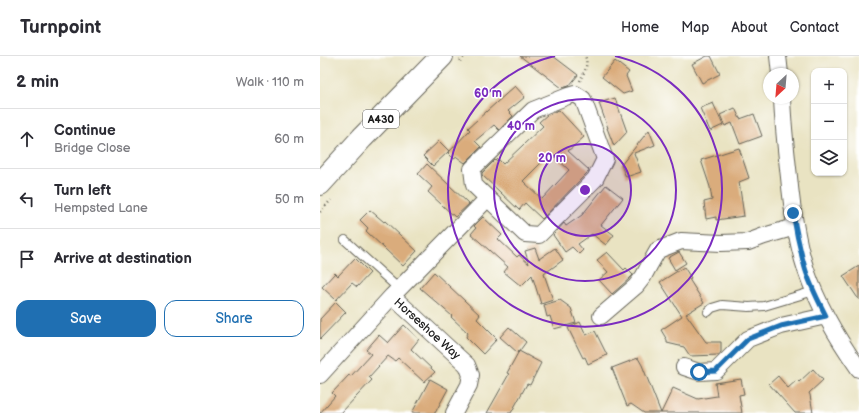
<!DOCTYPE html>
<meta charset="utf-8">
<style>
:root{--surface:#fff;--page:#f2f2f3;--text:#2b2b33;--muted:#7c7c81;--line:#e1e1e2;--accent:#1f6fb2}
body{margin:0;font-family:"Balsamiq Sans",sans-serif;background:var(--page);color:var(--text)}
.controls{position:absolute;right:12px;top:12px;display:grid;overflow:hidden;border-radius:8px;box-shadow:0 1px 3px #0004}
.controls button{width:36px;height:36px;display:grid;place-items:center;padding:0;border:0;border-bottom:1px solid var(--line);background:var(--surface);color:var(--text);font:20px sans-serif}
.compass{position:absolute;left:443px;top:12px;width:36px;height:36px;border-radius:50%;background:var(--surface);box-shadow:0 1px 3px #0004;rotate:206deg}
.stop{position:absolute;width:12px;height:12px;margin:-9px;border:3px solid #1f6fb2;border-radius:50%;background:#fff}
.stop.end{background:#1f6fb2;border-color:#fff;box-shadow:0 1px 4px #0008}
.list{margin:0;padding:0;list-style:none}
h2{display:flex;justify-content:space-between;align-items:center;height:52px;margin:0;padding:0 16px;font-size:17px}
h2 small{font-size:13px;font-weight:400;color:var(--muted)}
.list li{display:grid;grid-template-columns:26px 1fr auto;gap:12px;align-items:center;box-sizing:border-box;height:60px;padding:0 16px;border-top:1px solid var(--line)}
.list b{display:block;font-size:15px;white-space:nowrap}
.list p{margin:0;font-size:13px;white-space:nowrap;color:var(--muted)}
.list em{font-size:13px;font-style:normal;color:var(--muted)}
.actions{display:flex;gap:8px;padding:12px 16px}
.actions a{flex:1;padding:9px 0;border:1px solid var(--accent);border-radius:12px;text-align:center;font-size:14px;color:var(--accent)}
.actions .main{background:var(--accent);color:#fff}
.icon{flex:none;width:22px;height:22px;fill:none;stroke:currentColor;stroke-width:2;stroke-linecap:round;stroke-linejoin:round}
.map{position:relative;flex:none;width:539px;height:357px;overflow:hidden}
header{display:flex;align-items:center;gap:24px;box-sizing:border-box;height:56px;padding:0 20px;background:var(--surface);border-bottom:1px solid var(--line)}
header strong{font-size:19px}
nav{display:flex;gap:22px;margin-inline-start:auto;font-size:14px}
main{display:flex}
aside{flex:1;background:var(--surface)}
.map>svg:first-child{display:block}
.building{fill:#daac7b;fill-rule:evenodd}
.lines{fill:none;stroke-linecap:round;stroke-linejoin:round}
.service-casing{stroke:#646256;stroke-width:10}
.minor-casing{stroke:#646256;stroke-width:18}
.primary-casing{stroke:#646256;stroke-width:24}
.path{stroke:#646256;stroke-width:2.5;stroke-dasharray:1 3;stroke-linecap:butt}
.service{stroke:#fff;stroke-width:8}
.minor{stroke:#fff;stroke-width:16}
.primary{stroke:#fff;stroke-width:22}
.route{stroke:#1f6fb2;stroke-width:5}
.ring{fill:none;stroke:#7b2cbf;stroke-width:2}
.labels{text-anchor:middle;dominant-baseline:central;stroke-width:3;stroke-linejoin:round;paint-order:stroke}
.shield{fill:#fff;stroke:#606060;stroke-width:1}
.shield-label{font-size:11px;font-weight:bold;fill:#1c1c1c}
.street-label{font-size:12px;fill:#1c1c1c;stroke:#fff}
.centre{fill:#7b2cbf;stroke:#fff;stroke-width:2}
.ring-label{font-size:12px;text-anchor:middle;font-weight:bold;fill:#7b2cbf;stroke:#fff;stroke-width:3;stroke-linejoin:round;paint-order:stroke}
</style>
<header>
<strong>Turnpoint</strong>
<nav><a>Home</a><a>Map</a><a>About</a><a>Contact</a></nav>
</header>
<main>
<aside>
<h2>2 min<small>Walk · 110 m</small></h2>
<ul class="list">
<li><svg class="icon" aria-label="ahead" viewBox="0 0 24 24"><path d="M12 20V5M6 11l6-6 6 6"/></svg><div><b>Continue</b><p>Bridge Close</p></div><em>60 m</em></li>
<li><svg class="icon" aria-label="left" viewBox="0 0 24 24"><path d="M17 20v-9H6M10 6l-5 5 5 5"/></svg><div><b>Turn left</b><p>Hempsted Lane</p></div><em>50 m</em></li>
<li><svg class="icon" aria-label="arrive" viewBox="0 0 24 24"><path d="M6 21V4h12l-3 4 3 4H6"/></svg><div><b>Arrive at destination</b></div></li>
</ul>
<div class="actions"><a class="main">Save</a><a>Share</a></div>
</aside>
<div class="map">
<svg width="539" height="357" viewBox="0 0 539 357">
<rect width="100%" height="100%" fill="#fff"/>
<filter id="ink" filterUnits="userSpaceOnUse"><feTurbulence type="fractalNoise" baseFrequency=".025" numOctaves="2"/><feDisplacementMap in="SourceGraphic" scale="8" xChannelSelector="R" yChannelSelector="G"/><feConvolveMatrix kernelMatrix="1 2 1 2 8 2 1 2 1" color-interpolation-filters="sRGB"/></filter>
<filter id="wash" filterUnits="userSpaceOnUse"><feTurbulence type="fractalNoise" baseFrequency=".012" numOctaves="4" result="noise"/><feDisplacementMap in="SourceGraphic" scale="16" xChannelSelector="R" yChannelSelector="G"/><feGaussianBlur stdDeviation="0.9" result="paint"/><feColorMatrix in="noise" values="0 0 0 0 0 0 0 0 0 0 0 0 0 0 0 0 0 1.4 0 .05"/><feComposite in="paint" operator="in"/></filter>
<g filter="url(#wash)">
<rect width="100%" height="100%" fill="#e9e3c2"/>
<g id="blocks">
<path class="building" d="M200,0h33l25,19 -9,11 -7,2z
M387,0h4l9,18 -18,9 -10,-19z
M295,5l14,11 -3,4 6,15 -9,3 -21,-17z
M195,30l10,11 -17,14 5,5 -14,14 -5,-5 -19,16 6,6 -16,16 -8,-6 -3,2 -6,-6 22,-23 -2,-2z
M295,42l12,34 -13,14 -7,-18h1l-9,-25z
M393,47l10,22 -13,6 -10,-23z
M415,52l5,11 14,-5 8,22 -22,8 -8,-21 -7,3 -5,-11z
M239,54l25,27 -16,14 21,19 -2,3 -45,46 -17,-16 -6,7 -37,-35v-2l13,-13 1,1 2,-2 5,5 40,-38 -4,-4 9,-8zM231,97l18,17 -27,29 -19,-18z
M329,74l6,15 -21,8 7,19 -15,5 -5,-12z
M119,85l10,10 -16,15 -10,-10z
M419,92l10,30 -10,4 5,34 -28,4v-3l-10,2 -2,-17 8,-2 -2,-13 -9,-27z
M107,108l42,40 -14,13 -27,-25 4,-5 -14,-13z
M286,129l17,13 -22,27 13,10 -8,10 -14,-11 -14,10 5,6 -4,4 -7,-7 -7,5 -12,-17 3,-3 8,-9 2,3 16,-11z
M50,154l14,12 1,-1 32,30 -14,15 -37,-35 2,-3 -8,-8z
M163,161l19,18 -4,4 19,18 2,-2 10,9 -4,-13 10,-3 4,11 16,-11 8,12 -19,14 9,26 -12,4 -9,-29 -11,11 -17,-14 4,-5 -37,-33 5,-6 -2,-2z
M287,196l17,18 2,-2 7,7 -4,4 -17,15 -13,-14 9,-8 -11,-12z
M359,196l7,11 -11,7 -7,-12z
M35,202l15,15 -13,14 -5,-4 -16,17 -14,-13 13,-14 3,3z
M539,210v34l-16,-24z
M364,211l7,11 -2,1 15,24 -18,11 20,28h15v10l-2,3 -29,1 -6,-9 -17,-4v-3l-6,-10 21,-14 -22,-34z
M114,216l46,43 -3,4 20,20 -14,15 -17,-17 2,-4 -17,-16 1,-1 -32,-28z
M240,244l11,8 5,15 -22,6 -4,-13 -3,1 -3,-12z
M16,246l10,10 -26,27v-20z
M260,266l6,13 9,-4 12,24 -19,9 -3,-7 -2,1 -15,-30z
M84,269l15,14 -8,10 24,23 -11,10 -26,-24 -3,3 -7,-5 -19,21 3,3 -31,33h-21l15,-17 -3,-3 17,-18 2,1 20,-22 -5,-4 13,-15 9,8z
M189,271l17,15 -8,11 -18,-16z
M199,295l22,12 -11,22 -3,-1 -16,29h-24l22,-39 -2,-1z
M318,302l4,7 19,48h-17l-13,-9 -4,2 -15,-38z
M493,313l10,11 -14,13 1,2 3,18h-18l-26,-29 9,-8 10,12 9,-8 2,2z
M110,323l18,10 -13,24h-23z
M421,323l3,15 -5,1 3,18h-81l12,-25 25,11 19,-3 -2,-13z"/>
</g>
</g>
<g filter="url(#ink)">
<use href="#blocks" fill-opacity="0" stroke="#646256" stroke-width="1"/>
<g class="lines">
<g class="service-casing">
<path id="service" d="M25,184l54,49
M388,256l4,-4 10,-3 27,2 15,-1 50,-15"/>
</g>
<g class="minor-casing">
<path id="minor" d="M458,0l2,18
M255,38l8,5 22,60 -10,20 -56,56 -14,-1 -51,-49 -2,-16 61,-59 35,-14z
M462,42c1,26 4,53 7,79 3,31 7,63 17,93 12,35 31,68 53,99
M72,240l75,69 4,10 -2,10 -15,28
M281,260l35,-30 7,-9 7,-13 8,-14 23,-9 40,2 27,-1 16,-6 31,-9
M364,311l15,5 17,-1 32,-32 33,-13 45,-10
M0,319l72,-79 96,-98"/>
</g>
<g class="primary-casing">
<path id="primary" d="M0,128l42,-46 80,-82"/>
</g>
<path class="path" d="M140,5l5,-5
M260,25c4,-9 9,-16 5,-25
M0,156l11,-12"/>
<use href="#service" class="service"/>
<use href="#minor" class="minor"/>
<use href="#primary" class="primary"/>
</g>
</g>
<g class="lines" filter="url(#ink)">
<path class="route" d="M379,316l17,-1 32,-32 33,-13 45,-10c-8,-16 -16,-31 -21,-48 -5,-18 -9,-37 -12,-55"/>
</g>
<circle cx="265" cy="134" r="46" fill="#7b2cbf" fill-opacity=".12"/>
<g class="ring">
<circle cx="265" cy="134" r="46"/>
<circle cx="265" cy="134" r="91"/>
<path d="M295 0A137 137 0 1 1 235 0"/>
</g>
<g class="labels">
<rect class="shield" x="43" y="54" width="36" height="18" rx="3"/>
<g class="shield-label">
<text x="61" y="63">A430</text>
</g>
<g class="street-label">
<text transform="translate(107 273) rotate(42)">Horseshoe Way</text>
</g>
</g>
<circle cx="265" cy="134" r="6" class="centre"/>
<g class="ring-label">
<text x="168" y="41">60 m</text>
<text x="201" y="74">40 m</text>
<text x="232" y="106">20 m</text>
</g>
</svg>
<div class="controls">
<button>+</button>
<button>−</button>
<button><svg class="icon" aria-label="layers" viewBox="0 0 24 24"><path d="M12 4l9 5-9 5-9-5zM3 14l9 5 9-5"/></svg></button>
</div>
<svg class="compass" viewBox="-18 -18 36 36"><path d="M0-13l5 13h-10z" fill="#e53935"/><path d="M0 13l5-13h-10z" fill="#7c7c81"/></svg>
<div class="stop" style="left:379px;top:316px"></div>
<div class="stop end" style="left:473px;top:157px"></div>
</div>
</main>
